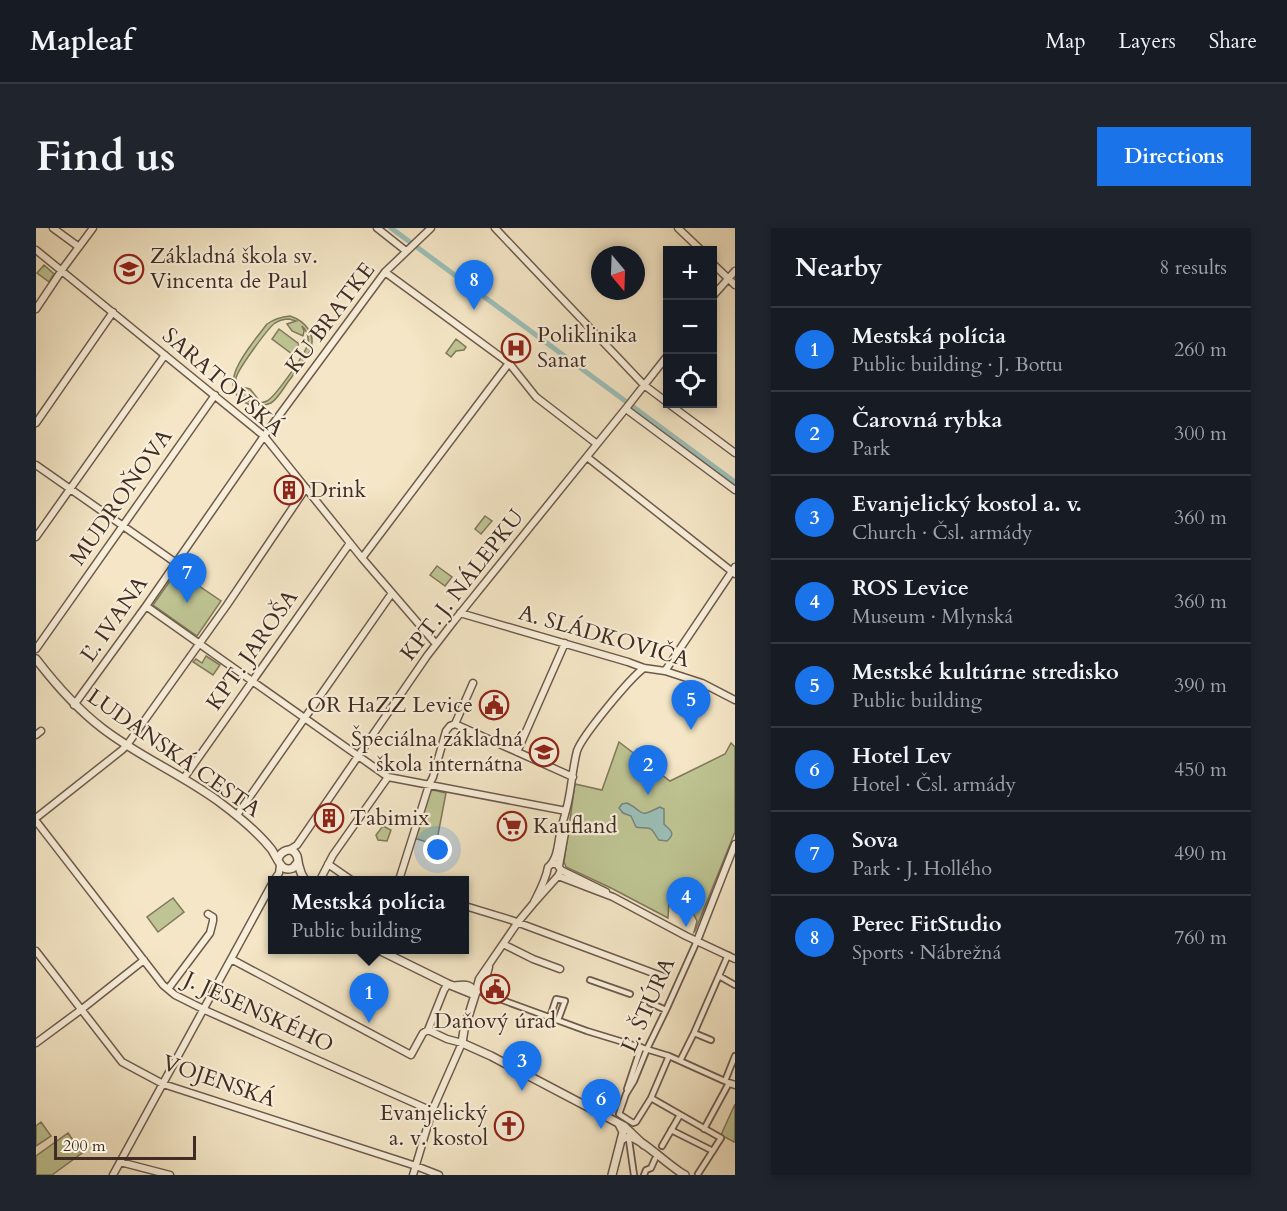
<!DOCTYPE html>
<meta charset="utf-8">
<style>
:root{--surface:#171b24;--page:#20242c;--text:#f1f3f6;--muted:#9ea1a6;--line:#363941;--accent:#1a73e8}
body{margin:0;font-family:Cardo,serif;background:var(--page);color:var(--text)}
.controls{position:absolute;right:18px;top:18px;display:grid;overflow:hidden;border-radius:0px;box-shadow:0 3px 9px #0003}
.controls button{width:54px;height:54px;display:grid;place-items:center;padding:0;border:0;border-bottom:2px solid var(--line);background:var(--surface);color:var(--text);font:30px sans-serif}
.compass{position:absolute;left:555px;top:18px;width:54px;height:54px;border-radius:50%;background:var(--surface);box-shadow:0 3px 9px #0003;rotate:161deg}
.scale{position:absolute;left:18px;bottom:15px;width:142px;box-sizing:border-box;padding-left:6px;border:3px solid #412c25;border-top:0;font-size:16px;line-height:21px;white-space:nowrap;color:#412c25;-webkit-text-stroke:4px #f8efda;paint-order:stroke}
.you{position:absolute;left:402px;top:622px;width:21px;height:21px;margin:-15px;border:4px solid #fff;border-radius:50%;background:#1a73e8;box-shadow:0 0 0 9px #1a73e833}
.badge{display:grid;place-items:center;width:39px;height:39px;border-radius:50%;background:var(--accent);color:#fff;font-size:20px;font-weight:700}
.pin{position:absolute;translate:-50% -50px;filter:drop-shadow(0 2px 3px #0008)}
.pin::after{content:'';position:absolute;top:32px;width:21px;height:18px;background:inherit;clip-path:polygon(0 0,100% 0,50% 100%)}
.popup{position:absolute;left:232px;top:648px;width:201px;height:78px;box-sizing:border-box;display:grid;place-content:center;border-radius:0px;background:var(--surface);filter:drop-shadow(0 2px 4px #0005);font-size:20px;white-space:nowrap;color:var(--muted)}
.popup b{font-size:22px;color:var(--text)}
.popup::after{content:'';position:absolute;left:50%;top:100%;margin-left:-12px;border:12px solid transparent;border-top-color:var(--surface)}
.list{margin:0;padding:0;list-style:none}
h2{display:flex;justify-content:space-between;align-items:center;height:78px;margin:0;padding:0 24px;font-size:26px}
h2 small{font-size:20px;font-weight:400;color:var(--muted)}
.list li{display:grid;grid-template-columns:39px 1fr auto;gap:18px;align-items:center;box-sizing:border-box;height:84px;padding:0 24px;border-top:2px solid var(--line)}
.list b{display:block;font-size:22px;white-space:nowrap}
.list p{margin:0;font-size:20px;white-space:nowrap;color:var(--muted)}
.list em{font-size:20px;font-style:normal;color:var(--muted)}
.icon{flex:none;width:33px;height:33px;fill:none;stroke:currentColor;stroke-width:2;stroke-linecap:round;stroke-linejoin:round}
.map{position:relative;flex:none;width:699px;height:947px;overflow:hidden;border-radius:0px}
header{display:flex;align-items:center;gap:36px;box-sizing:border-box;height:84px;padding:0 30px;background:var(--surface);border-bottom:2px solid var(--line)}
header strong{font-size:28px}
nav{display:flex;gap:33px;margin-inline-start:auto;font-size:21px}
.intro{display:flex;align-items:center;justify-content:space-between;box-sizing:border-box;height:144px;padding:0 36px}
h1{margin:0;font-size:42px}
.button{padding:15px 27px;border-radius:0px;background:var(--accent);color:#fff;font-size:21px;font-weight:700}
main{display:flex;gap:36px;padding:0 36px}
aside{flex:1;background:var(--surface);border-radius:0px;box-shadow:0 3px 9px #0003}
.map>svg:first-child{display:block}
.green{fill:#bec493;stroke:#80785c;stroke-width:1.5;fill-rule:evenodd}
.water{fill:#9cbfb8;stroke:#78847d;stroke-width:1.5}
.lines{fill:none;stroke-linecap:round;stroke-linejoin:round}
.canal{stroke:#9cbfb8;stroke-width:5}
.pedestrian-casing{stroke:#6e5a4d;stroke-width:8}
.minor-casing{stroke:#6e5a4d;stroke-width:9}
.tertiary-casing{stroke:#6e5a4d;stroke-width:10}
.pedestrian{stroke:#f8efda;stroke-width:4.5}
.minor{stroke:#f8efda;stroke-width:6}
.tertiary{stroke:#f8efda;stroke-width:7}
.labels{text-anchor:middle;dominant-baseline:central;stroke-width:4.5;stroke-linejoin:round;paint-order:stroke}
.poi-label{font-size:22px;fill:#412c25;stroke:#f8efda;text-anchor:start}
.street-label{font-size:22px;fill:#412c25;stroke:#f8efda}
</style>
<header>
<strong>Mapleaf</strong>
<nav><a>Map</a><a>Layers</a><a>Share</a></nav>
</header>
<div class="intro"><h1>Find us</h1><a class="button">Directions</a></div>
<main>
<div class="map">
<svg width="699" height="947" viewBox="0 0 699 947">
<rect width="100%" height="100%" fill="#f4e6c6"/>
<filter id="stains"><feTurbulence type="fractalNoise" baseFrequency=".00333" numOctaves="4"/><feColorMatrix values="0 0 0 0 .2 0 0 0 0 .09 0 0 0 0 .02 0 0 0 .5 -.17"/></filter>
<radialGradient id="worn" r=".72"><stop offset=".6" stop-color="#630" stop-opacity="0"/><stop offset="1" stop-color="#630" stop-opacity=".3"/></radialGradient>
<path class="green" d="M8,37l10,9 -5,8 -12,-9z
M254,88c15,5 27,18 20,35 -5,9 -13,18 -19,27 -6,7 -12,20 -20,25 -9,4 -19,4 -27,-1 -30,-19 10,-60 23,-78 7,-5 14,-7 23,-8zM253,91l7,2 -9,3 5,7 11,5 1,-5 -2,-5c4,4 7,10 6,17 -1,9 -33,54 -41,58 -6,3 -12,2 -18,0l-2,-1 7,1 4,-2 -8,-10 -9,-2v6l4,6c-7,-5 -10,-13 -9,-21 2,-9 32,-50 39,-55 5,-3 9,-4 14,-4z
M243,101l20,15 -7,10 -20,-15z
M420,111l10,8 -2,3 -8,1 -5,6 -5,-4z
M449,288l7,5 -11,13 -6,-5z
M401,338l15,11 -7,9 -15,-11z
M141,343l44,30 -24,35 -44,-31z
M170,428l14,9 -7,10 -20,-13 3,-3 6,4z
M583,514l51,39 55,-27 6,-11 4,4v85l-40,99 -1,1 3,-11 -5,-10 -23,-11 -1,18 -57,-30 -45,-21 -2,-5 11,-78 27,6z
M397,562l13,3 -10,52 -22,-7 16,-47z
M347,598l8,4 -4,11 -9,-1 -2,-5z
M137,670l11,14 -26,20 -11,-15z
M699,876v38h-1l-13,-7z
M5,894l10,14 -15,10v-20z
M32,905l14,20 -30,22h-16v-19z"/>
<path class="water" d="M591,575c19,9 9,16 33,4l4,2v15c5,6 13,8 3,17l-8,-1c-3,-3 -4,-7 -7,-10 -4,-4 -11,-1 -16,-3l-5,-11 -8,-3 -4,-5 3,-4z"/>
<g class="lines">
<path class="canal" d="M355,0l344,254"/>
<g class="pedestrian-casing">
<path id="pedestrian" d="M683,748l16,9
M554,752l40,14
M447,765l104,38 82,25 60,27 -25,46
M614,775l16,7
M514,789l6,-18 9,2 -7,19
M658,805l17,7
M633,828l-18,42 -15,24 -3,1 -14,-9 7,-20 8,-13 13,-32 19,-39 31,-69
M644,833l14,-28 34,-78
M689,853l10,-25
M591,861l14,-42
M615,870l70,40 -23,36
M635,902l42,21
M593,912l5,35
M626,918l18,-31
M608,947l2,-5 5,-2 4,-9"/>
</g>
<g class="minor-casing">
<path id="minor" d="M17,0l26,19
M341,0l29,23
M459,0l149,157 24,18
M642,0l23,22
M0,22l228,186 98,122 74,86
M676,35l23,22
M349,44l124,91 27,34 61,47
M676,69l23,-26
M0,81l28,-42 29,-39
M633,176l66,49
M590,181l109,81
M0,195l77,-111
M551,229l148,117
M0,237l140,98
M0,309l129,-182
M326,330l147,-195
M110,378l242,171 178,34
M424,385l168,49 16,6 21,3 37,12 33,17
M0,421l179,-254
M629,443l70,-104
M38,477l72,-99 118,-170 121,-164 46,-44
M419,496l118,53
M0,507l5,-4
M481,524l48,-109
M148,550l166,-235
M201,587l155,-222
M0,590l86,-68 5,-5 100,-140 79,-117
M0,593l127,164 12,10 32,16 225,100
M253,622l8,-5 130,-189 27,-35 173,-214 41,-52
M292,636l23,16
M516,636h5l4,6 45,22
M523,638l7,-39
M522,648l55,21 73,39 49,23
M238,652l5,-7 1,-8
M284,652l13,-25 55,-78
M363,652l30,-95 4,-8 13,-46 4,-5 5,-2 18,-41
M497,676c6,-12 13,-24 15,-37 9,-7 10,-22 12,-34 3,-12 7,-24 9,-36 3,-15 4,-31 8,-46 5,-15 53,-73 67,-83
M429,678l46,14 153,57
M661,713l38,-97
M467,716l30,15 27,10
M0,723l86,111 41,22 253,82 23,9
M195,731l180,96 12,-22 5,-3 16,-40 4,-6
M132,761l42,-56 3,-12v-4l-5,-3
M440,765l10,-15 3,-11
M439,766l4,-15 39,-57 15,-18 25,-28 3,-6
M0,815l46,-34 62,-49
M693,855l6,2
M84,934l50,13
M77,947l160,-293
M377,947l19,-64 30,-68 -15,-4 -19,-9"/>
</g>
<g class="tertiary-casing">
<path id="tertiary" d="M0,431c20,26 40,49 66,69 36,28 79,46 116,73 19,14 39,30 54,49 3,5 8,16 12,18 4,2 5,1 9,0l5,-6
M242,631c3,-8 14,-14 19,-3 1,3 1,7 2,10 1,5 3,10 6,14
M343,722l69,34 27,11
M418,758c10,-1 18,-3 21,9
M439,767l-11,35 -2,13 29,13 133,70 20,19
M585,912c3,-2 5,-3 9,-3 11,1 41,31 55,38
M576,947l11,-43 -4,-8"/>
</g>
<use href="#pedestrian" class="pedestrian"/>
<use href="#minor" class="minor"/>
<use href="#tertiary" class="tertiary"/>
</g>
<defs>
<g id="school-ring" transform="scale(1.5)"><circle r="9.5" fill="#f8efda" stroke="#8f2418" stroke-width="1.5"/><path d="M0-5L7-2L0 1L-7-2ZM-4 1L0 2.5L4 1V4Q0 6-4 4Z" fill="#8f2418"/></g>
<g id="hospital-ring" transform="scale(1.5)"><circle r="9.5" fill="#f8efda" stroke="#8f2418" stroke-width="1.5"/><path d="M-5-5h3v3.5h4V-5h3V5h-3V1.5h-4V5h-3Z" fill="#8f2418"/></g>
<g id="building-ring" transform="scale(1.5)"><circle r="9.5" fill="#f8efda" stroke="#8f2418" stroke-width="1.5"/><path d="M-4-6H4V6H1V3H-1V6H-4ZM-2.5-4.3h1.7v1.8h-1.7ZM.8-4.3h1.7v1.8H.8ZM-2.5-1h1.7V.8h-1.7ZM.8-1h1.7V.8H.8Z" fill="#8f2418"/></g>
<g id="civic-ring" transform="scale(1.5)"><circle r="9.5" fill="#f8efda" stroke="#8f2418" stroke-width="1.5"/><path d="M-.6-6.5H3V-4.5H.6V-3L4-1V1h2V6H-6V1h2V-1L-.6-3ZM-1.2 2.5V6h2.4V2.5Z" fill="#8f2418"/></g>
<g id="supermarket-ring" transform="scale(1.5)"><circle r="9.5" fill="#f8efda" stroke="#8f2418" stroke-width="1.5"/><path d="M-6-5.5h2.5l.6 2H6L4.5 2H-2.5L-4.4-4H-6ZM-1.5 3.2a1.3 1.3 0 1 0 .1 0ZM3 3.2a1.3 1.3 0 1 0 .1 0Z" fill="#8f2418"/></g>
<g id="church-ring" transform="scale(1.5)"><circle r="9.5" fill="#f8efda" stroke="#8f2418" stroke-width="1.5"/><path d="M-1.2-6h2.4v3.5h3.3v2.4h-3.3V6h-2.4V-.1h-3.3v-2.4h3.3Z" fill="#8f2418"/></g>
</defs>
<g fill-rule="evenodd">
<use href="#school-ring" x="93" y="41"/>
<use href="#hospital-ring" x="480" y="120"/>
<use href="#building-ring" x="253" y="262"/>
<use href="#civic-ring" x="458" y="477"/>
<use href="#school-ring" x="508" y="524"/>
<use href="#building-ring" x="293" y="590"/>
<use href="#supermarket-ring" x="476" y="598"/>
<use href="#civic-ring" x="459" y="761"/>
<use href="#church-ring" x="473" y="898"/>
</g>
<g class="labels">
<g class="poi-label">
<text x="114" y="28">Základná škola sv.<tspan x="114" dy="25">Vincenta de Paul</tspan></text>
<text x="501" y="107">Poliklinika<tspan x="501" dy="25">Sanat</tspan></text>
<text x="274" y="262">Drink</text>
<text x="437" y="477" text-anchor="end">OR HaZZ Levice</text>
<text x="487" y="511" text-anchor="end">Špeciálna základná<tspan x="487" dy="25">škola internátna</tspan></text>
<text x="314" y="590">Tabimix</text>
<text x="497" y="598">Kaufland</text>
<text x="459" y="793" text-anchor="middle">Daňový úrad</text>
<text x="452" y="885" text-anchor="end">Evanjelický<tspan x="452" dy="25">a. v. kostol</tspan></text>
</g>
<g class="street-label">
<text transform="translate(294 90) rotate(-53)">KU BRATKE</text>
<text transform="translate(187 154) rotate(41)">SARATOVSKÁ</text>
<text transform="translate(85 269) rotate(-55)">MUDROŇOVA</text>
<text transform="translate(426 357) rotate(-52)">KPT. J. NÁLEPKU</text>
<text transform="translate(78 391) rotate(-55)">Ľ. IVANA</text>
<text transform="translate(568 408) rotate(16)">A. SLÁDKOVIČA</text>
<text transform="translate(216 422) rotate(-55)">KPT. JAROŠA</text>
<text transform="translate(138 525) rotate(35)">LUDANSKÁ CESTA</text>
<text transform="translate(612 777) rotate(-66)">Ľ. ŠTÚRA</text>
<text transform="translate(223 784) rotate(25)">J. JESENSKÉHO</text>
<text transform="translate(183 853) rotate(19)">VOJENSKÁ</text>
</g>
</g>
<rect width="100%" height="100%" filter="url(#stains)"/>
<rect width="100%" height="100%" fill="url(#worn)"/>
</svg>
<div class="controls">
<button>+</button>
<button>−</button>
<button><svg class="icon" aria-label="locate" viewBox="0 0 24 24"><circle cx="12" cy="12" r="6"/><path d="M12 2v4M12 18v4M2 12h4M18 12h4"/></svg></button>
</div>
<svg class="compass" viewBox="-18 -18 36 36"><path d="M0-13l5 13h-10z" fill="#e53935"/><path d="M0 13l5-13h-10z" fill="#9ea1a6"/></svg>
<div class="scale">200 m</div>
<div class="you"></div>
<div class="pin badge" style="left:333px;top:795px">1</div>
<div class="popup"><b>Mestská polícia</b>Public building</div>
<div class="pin badge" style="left:612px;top:567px">2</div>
<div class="pin badge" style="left:486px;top:863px">3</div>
<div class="pin badge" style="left:650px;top:699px">4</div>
<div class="pin badge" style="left:655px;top:502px">5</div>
<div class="pin badge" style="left:565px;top:901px">6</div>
<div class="pin badge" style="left:151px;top:375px">7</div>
<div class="pin badge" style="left:438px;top:82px">8</div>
</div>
<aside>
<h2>Nearby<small>8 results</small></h2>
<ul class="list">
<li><span class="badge">1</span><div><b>Mestská polícia</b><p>Public building · J. Bottu</p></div><em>260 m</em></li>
<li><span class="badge">2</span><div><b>Čarovná rybka</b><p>Park</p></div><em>300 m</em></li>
<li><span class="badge">3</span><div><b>Evanjelický kostol a. v.</b><p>Church · Čsl. armády</p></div><em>360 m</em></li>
<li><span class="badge">4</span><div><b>ROS Levice</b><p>Museum · Mlynská</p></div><em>360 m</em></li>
<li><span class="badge">5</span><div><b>Mestské kultúrne stredisko</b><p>Public building</p></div><em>390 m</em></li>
<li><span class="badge">6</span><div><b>Hotel Lev</b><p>Hotel · Čsl. armády</p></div><em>450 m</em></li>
<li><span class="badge">7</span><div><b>Sova</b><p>Park · J. Hollého</p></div><em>490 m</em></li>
<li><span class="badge">8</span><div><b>Perec FitStudio</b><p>Sports · Nábrežná</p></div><em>760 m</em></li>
</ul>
</aside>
</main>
